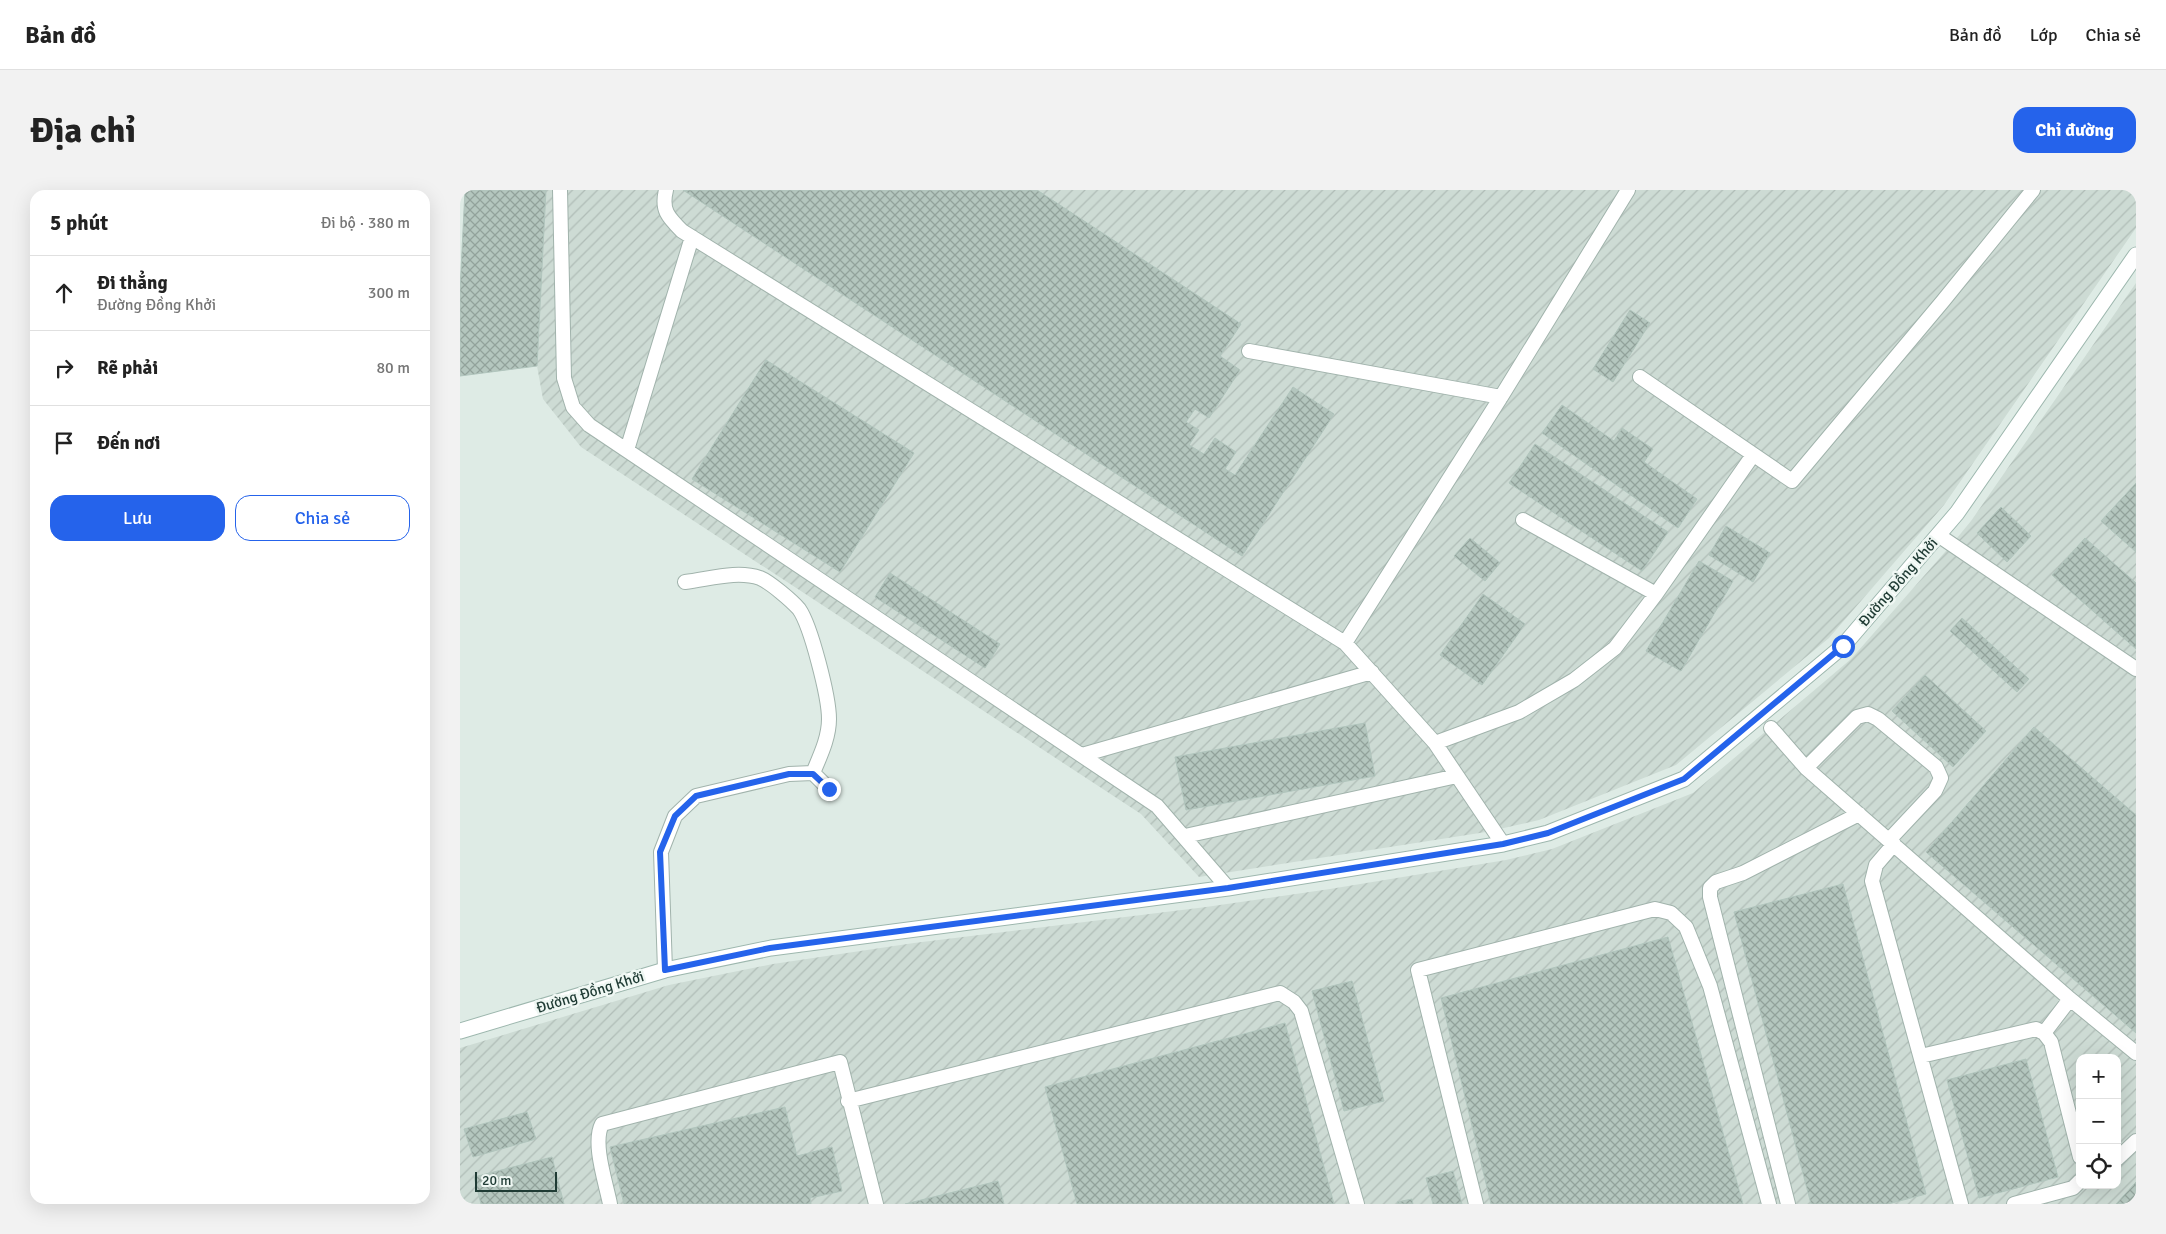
<!DOCTYPE html>
<html lang="vi">
<meta charset="utf-8">
<style>
:root{--surface:#fff;--page:#f2f2f2;--text:#222;--muted:#767676;--line:#e0e0e0;--accent:#2563eb}
body{margin:0;font-family:Signika,sans-serif;background:var(--page);color:var(--text)}
.controls{position:absolute;right:15px;bottom:15px;display:grid;overflow:hidden;border-radius:10px;box-shadow:0 5px 20px #0002}
.controls button{width:45px;height:45px;display:grid;place-items:center;padding:0;border:0;border-bottom:1px solid var(--line);background:var(--surface);color:var(--text);font:25px sans-serif}
.scale{position:absolute;left:15px;bottom:12px;width:82px;box-sizing:border-box;padding-left:5px;border:2px solid #1f3b34;border-top:0;font-size:14px;line-height:18px;white-space:nowrap;color:#1f3b34;-webkit-text-stroke:4px #eff7f3;paint-order:stroke}
.stop{position:absolute;width:15px;height:15px;margin:-11px;border:4px solid #2563eb;border-radius:50%;background:#fff}
.stop.end{background:#2563eb;border-color:#fff;box-shadow:0 1px 5px #0008}
.list{margin:0;padding:0;list-style:none}
h2{display:flex;justify-content:space-between;align-items:center;height:65px;margin:0;padding:0 20px;font-size:21px}
h2 small{font-size:16px;font-weight:400;color:var(--muted)}
.list li{display:grid;grid-template-columns:32px 1fr auto;gap:15px;align-items:center;box-sizing:border-box;height:75px;padding:0 20px;border-top:1px solid var(--line)}
.list b{display:block;font-size:19px;white-space:nowrap}
.list p{margin:0;font-size:16px;white-space:nowrap;color:var(--muted)}
.list em{font-size:16px;font-style:normal;color:var(--muted)}
.actions{display:flex;gap:10px;padding:15px 20px}
.actions a{flex:1;padding:11px 0;border:1px solid var(--accent);border-radius:15px;text-align:center;font-size:18px;color:var(--accent)}
.actions .main{background:var(--accent);color:#fff}
.icon{flex:none;width:28px;height:28px;fill:none;stroke:currentColor;stroke-width:2;stroke-linecap:round;stroke-linejoin:round}
.map{position:relative;flex:none;width:1676px;height:1014px;overflow:hidden;border-radius:15px}
header{display:flex;align-items:center;gap:30px;box-sizing:border-box;height:70px;padding:0 25px;background:var(--surface);border-bottom:1px solid var(--line)}
header strong{font-size:24px}
nav{display:flex;gap:28px;margin-inline-start:auto;font-size:18px}
.intro{display:flex;align-items:center;justify-content:space-between;box-sizing:border-box;height:120px;padding:0 30px}
h1{margin:0;font-size:35px}
.button{padding:12px 22px;border-radius:15px;background:var(--accent);color:#fff;font-size:18px;font-weight:700}
main{display:flex;gap:30px;padding:0 30px}
aside{flex:1;background:var(--surface);border-radius:15px;box-shadow:0 5px 20px #0002}
.map>svg:first-child{display:block}
.industrial{fill:url(#industrial-furrows);fill-rule:evenodd}
.building{fill:url(#building-cross-hatch);stroke:#b1c5bd}
.lines{fill:none;stroke-linecap:round;stroke-linejoin:round}
.service-casing{stroke:#a1b3ac;stroke-width:16}
.secondary-casing{stroke:#9db7ae;stroke-width:17}
.service{stroke:#fff;stroke-width:14}
.secondary{stroke:#fff;stroke-width:15}
.route{stroke:#2563eb;stroke-width:6}
.labels{text-anchor:middle;dominant-baseline:central;stroke-width:5;stroke-linejoin:round;paint-order:stroke}
.street-label{font-size:15px;fill:#1f3b34;stroke:#eff7f3}
</style>
<header>
<strong>Bản đồ</strong>
<nav><a>Bản đồ</a><a>Lớp</a><a>Chia sẻ</a></nav>
</header>
<div class="intro"><h1>Địa chỉ</h1><a class="button">Chỉ đường</a></div>
<main>
<aside>
<h2>5 phút<small>Đi bộ · 380 m</small></h2>
<ul class="list">
<li><svg class="icon" aria-label="ahead" viewBox="0 0 24 24"><path d="M12 20V5M6 11l6-6 6 6"/></svg><div><b>Đi thẳng</b><p>Đường Đồng Khởi</p></div><em>300 m</em></li>
<li><svg class="icon" aria-label="right" viewBox="0 0 24 24"><path d="M7 20v-9h11M14 6l5 5-5 5"/></svg><div><b>Rẽ phải</b></div><em>80 m</em></li>
<li><svg class="icon" aria-label="arrive" viewBox="0 0 24 24"><path d="M6 21V4h12l-3 4 3 4H6"/></svg><div><b>Đến nơi</b></div></li>
</ul>
<div class="actions"><a class="main">Lưu</a><a>Chia sẻ</a></div>
</aside>
<div class="map">
<svg width="1676" height="1014" viewBox="0 0 1676 1014">
<defs>
<pattern id="industrial-furrows" width="10" height="10" patternUnits="userSpaceOnUse" patternTransform="scale(1.25)"><rect width="10" height="10" fill="#cddbd4"/><path d="M-1 1l2-2M0 10L10 0M9 11l2-2" fill="none" stroke="#b0bdb7"/></pattern>
<pattern id="building-cross-hatch" width="8" height="8" patternUnits="userSpaceOnUse" patternTransform="scale(1.25)"><rect width="8" height="8" fill="#b4c6be"/><path d="M0 0l8 8M0 8l8-8" fill="none" stroke="#92a29b"/></pattern>
</defs>
<rect width="100%" height="100%" fill="#deebe5"/>
<path class="industrial" d="M5,0h1671v38l-192,277 -115,133 -153,127 -137,55 -53,12 -287,45 -58,-63 -560,-367 -38,-48 -6,-33 -77,10v-85z
M1676,93v921h-1676v-156l209,-63 104,-21 141,-21 292,-36 124,-18 176,-29 46,-11 141,-56 158,-134 101,-115 19,-23zM1620,868h37v127h-37z"/>
<path class="building" d="M5,0h81l-9,176 -77,10v-85z
M223,0h354l204,134 -21,32 20,14 -31,48 -14,-9 -9,13 13,8 -10,15 15,9 11,-16 21,14 -11,17 10,6 58,-88 41,27 -92,142z
M1170,120l20,13 -37,59 -20,-13z
M306,170l148,93 -74,119 -148,-93z
M1102,215l52,36 8,-13 31,21 -9,13 53,37 -19,29 -136,-95z
M1075,254l133,88 -26,39 -133,-88z
M1676,293v69l-35,-31z
M1541,317l30,29 -24,26 -30,-29z
M1266,336l44,27 -17,29 -44,-27z
M1010,348l30,25 -15,18 -31,-25z
M1625,348l51,45v66l-84,-74z
M1239,371l34,20 -52,90 -35,-20z
M430,383l110,71 -15,24 -110,-71z
M1023,404l42,30 -43,61 -42,-30z
M1502,428l67,61 -12,13 -67,-61z
M1465,485l61,56 -33,36 -61,-56z
M905,533l10,53 -189,34 -11,-53z
M1574,537l102,88v218l-210,-181z
M1383,694l83,310 -38,10h-77l-77,-292z
M1208,747l75,267h-252l-50,-206z
M892,791l32,120 -40,10 -32,-120z
M825,833l49,181h-257l-32,-117z
M1566,869l32,118 -79,21 -32,-118z
M325,917l12,49 35,-9 10,44 -32,7 1,6h-187l-14,-57z
M67,922l9,27 -63,18 -9,-28z
M92,967l12,47h-83l-7,-27z
M993,981l9,33h-29l-7,-26z
M538,991l6,23h-99z
M1676,992v22h-20z
M952,1009l1,5h-15l-1,-2z"/>
<g class="lines">
<g class="service-casing">
<path id="service" d="M100,0l4,188 9,29 16,18 568,381 71,82
M206,0c-5,20 2,27 16,41l663,412 90,100 68,101
M789,161l252,46
M1180,187l152,104 151,-180 90,-111
M167,260l65,-213
M1063,330l133,74
M1478,345l198,134
M225,392c25,-3 52,-12 75,-4 10,4 32,23 39,31 12,17 30,88 30,110 0,19 -9,37 -16,54
M885,453l156,-246 127,-207
M1311,538l35,40 264,231 66,54
M975,553l84,-31 55,-32 41,-32 41,-54 97,-139
M622,565l290,-83
M1346,578l51,-51 11,-3 10,5 58,48 5,11 -6,13 -46,49
M725,646l272,-60
M1434,654l-18,21 -4,16 89,323
M205,780l-4,-118 14,-36 21,-20 93,-22 24,-1 16,16
M1584,843l26,-34
M1461,866l115,-27 8,4 7,9 29,115
M388,911l432,-108 14,9 7,9 56,193
M1657,969l19,-18
M150,1014c-4,-21 -18,-61 -8,-80l238,-62 36,142
M1016,1014l-58,-234 237,-61 16,4 15,14 24,59 59,218
M1328,1014l-78,-307v-9l6,-6 27,-9 116,-59
M1554,1014l59,-16 7,-7"/>
</g>
<g class="secondary-casing">
<path id="secondary" d="M0,841l205,-61 106,-22 457,-60 275,-44 45,-11 136,-54 159,-133 114,-133 179,-258"/>
</g>
<use href="#service" class="service"/>
<use href="#secondary" class="secondary"/>
</g>
<g class="lines">
<path class="route" d="M369,599l-16,-15h-24l-93,22 -21,20 -15,36 5,118 105,-22 458,-60 275,-44 45,-11 136,-54 159,-133"/>
</g>
<g class="labels">
<g class="street-label">
<text transform="translate(1438 392) rotate(-49)">Đường Đồng Khởi</text>
<text transform="translate(130 802) rotate(-17)">Đường Đồng Khởi</text>
</g>
</g>
</svg>
<div class="controls">
<button>+</button>
<button>−</button>
<button><svg class="icon" aria-label="locate" viewBox="0 0 24 24"><circle cx="12" cy="12" r="6"/><path d="M12 2v4M12 18v4M2 12h4M18 12h4"/></svg></button>
</div>
<div class="scale">20 m</div>
<div class="stop" style="left:1383px;top:456px"></div>
<div class="stop end" style="left:369px;top:599px"></div>
</div>
</main>
